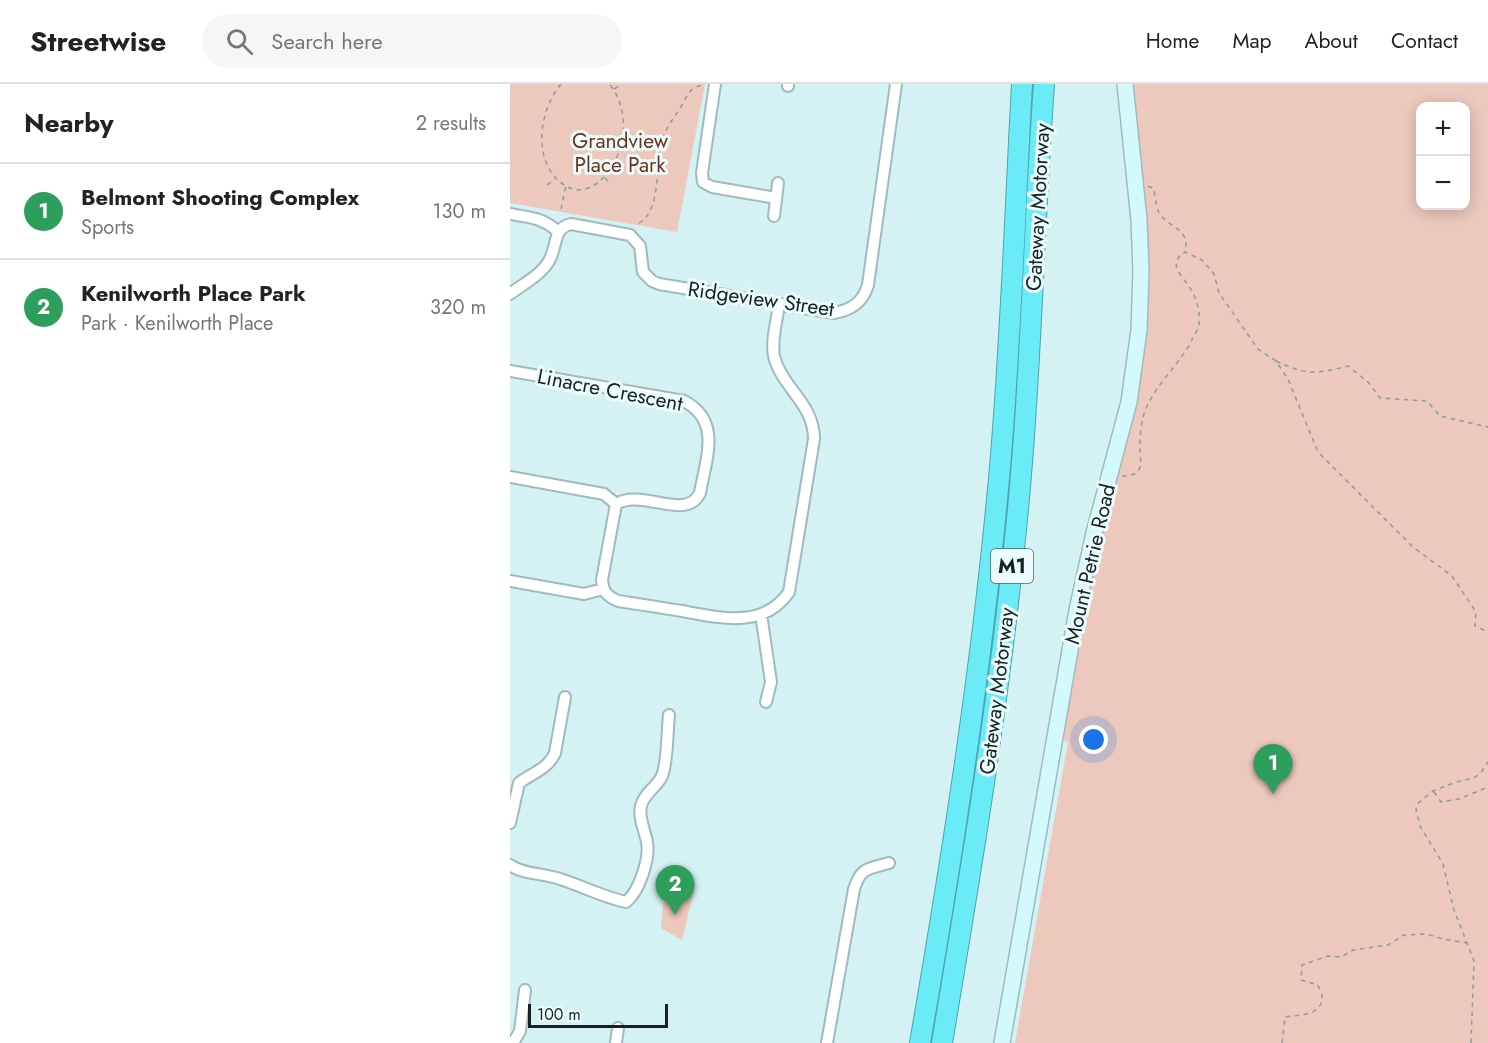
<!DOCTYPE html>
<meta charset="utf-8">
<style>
:root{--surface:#fff;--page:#f6f6f6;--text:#222;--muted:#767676;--line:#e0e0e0;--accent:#1a73e8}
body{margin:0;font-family:Jost,sans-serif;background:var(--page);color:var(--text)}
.controls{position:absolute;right:18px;top:18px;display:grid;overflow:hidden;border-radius:12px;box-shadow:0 3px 15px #0003}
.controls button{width:54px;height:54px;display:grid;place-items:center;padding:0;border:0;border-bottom:2px solid var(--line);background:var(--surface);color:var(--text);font:30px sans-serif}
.scale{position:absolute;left:18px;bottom:15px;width:140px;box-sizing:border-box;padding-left:6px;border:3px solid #172122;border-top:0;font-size:16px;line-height:21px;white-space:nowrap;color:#172122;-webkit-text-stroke:4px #ebfcfd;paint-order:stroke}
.you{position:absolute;left:584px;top:656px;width:21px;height:21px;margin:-15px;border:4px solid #fff;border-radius:50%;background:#1a73e8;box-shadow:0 0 0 9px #1a73e833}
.badge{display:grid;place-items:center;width:39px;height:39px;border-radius:50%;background:var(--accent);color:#fff;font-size:20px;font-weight:700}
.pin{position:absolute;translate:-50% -50px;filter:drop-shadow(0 2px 3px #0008)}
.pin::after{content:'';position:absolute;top:32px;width:21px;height:18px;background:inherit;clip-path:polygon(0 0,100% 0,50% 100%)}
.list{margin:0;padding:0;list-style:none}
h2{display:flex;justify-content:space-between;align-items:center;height:78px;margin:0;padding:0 24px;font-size:26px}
h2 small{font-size:20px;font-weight:400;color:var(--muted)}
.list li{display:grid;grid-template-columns:39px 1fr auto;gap:18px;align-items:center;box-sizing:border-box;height:96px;padding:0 24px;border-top:2px solid var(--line)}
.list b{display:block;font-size:22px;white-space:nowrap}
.list p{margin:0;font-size:20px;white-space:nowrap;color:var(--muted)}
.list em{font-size:20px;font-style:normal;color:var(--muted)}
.icon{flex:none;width:33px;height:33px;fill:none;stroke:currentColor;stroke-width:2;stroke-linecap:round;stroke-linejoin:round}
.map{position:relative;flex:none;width:978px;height:959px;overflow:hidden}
header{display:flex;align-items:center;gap:36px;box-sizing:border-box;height:84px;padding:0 30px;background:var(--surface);border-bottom:2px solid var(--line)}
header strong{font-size:28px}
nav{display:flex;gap:33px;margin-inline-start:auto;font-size:21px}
.search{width:420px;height:54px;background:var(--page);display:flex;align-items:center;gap:15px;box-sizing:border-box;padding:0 21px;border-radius:33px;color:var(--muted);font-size:22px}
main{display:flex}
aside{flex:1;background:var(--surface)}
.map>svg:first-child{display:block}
.green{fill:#ecc8bd;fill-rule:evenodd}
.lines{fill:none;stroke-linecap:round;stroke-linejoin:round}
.street-casing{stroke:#a0bbbe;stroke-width:14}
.secondary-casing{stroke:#a0bbbe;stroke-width:18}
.highway-casing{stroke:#4ea4ad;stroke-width:22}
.path{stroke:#899ea0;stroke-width:1.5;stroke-dasharray:4.5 4.5;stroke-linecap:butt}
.street{stroke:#fff;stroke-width:10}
.secondary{stroke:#d3f9fd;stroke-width:15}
.highway{stroke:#6bebf8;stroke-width:20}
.labels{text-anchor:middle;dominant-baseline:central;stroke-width:6;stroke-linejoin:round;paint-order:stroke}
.shield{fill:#ebfcfd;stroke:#576364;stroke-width:1.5}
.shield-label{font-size:20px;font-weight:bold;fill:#172122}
.park-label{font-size:21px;fill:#70311c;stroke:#ebfcfd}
.street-label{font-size:21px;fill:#172122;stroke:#ebfcfd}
</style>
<header>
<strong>Streetwise</strong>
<div class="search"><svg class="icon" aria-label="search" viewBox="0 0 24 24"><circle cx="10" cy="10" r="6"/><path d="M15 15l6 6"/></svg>Search here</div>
<nav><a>Home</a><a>Map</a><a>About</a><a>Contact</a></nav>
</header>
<main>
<aside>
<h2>Nearby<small>2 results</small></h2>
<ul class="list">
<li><span class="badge" style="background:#2e9e5b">1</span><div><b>Belmont Shooting Complex</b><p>Sports</p></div><em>130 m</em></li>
<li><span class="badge" style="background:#2e9e5b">2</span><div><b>Kenilworth Place Park</b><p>Park · Kenilworth Place</p></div><em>320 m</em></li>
</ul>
</aside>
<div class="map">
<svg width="978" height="959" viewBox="0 0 978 959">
<rect width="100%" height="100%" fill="#d4f1f4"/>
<path class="green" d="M0,0h195l-28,148 -167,-29z
M624,0h354v959h-473l53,-301 -7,-3 21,-124 29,-123 16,-50 16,-80 3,-45 2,-81zM910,22h46v100h-46z
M184,807l-12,49 -21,-12 2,-25 23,-6z"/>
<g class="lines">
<g class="street-casing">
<path id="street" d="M205,0l-13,89 1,9 9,5 64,11
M278,2v-2
M0,130c19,3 34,4 48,18
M264,132l4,-33
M0,210c13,-10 33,-20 40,-35 7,-13 3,-31 21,-35l59,11 10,11 3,26 9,9 7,3 175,29c18,-3 29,-11 34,-28l28,-201
M0,287l174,30c38,20 22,57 16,92 -14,29 -58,-5 -84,11l-14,76c1,12 5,16 16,21 22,3 43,7 64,10 38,7 82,18 107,-19l25,-153c0,-36 -33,-52 -40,-83 -3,-16 3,-36 5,-51
M0,393l94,17 12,10
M0,497l74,13 19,-5
M251,530l10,68 -5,20
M0,739l9,-40c13,-10 29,-14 36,-30l10,-56
M0,781c14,10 34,8 50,14 22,7 43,18 66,23 13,-10 24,-43 21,-60 -2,-11 -9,-25 -6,-36 3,-13 16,-19 21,-30 6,-16 5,-44 7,-61
M3,959l7,-12 5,-41
M106,959l2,-15
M317,959l27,-154c7,-22 14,-20 35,-26"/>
</g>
<g class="secondary-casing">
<path id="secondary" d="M492,959l75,-433 17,-77 35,-131 10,-72 2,-59 -2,-51 -14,-136"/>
</g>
<g class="highway-casing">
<path id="highway" d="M410,959c33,-191 63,-383 80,-576 11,-128 15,-256 22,-383
M432,959c28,-167 56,-335 73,-504 16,-151 18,-303 29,-455"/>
</g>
<path class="path" d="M51,0c-21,25 -29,73 -2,97 30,27 58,-14 63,-40 4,-19 0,-43 -13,-57
M104,5l7,-4
M149,83l5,5
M95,94l6,6
M37,101l8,-6
M638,102l6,3c1,7 2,18 5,24 9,15 32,15 26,39
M51,125l5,-23
M129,139c23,-12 16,-60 23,-82 4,-15 13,-24 20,-36 6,-11 8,-18 22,-20
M766,277c33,15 38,13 72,5l21,17 11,15 47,3 13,15 48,11
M612,392c7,0 16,-1 18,-9 2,-4 0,-10 0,-14 0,-14 0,-28 5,-42 10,-26 33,-45 46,-69 2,-6 7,-11 8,-17 1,-10 -1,-22 -6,-32 -7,-15 -29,-28 -8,-41l17,8 12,14 5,19 39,56 18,12 12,18 30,73 95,95 39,29 24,36 -1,14 13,6
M924,708l7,10 18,-3 29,-12
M772,959l3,-26c12,-2 36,-1 37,-18 1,-4 -3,-10 -4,-14l-17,-5 1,-15 26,-9 13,1 12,-7 35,-5 16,-10 22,-1 17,5 24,4
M961,959l3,-82 -20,-51 -11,-46 -23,-38 -4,-17 1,-5 16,-13 23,-9 18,-4 8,-7 6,-9"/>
<use href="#street" class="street"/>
<use href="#secondary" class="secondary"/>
<use href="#highway" class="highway"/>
</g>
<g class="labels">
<rect class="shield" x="481" y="465" width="42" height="34" rx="4.5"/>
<g class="shield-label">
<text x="502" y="482">M1</text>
</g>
<g class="park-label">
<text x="110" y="57">Grandview<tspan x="110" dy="24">Place Park</tspan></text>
</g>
<g class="street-label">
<text transform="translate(528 123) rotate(-87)">Gateway Motorway</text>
<text transform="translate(251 215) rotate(8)">Ridgeview Street</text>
<text transform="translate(100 306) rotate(11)">Linacre Crescent</text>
<text transform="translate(580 480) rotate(-77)">Mount Petrie Road</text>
<text transform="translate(487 607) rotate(-83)">Gateway Motorway</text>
</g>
</g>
</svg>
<div class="controls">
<button>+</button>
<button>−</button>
</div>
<div class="scale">100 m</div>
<div class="you"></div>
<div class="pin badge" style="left:763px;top:710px;background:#2e9e5b">1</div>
<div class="pin badge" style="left:165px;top:831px;background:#2e9e5b">2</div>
</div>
</main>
